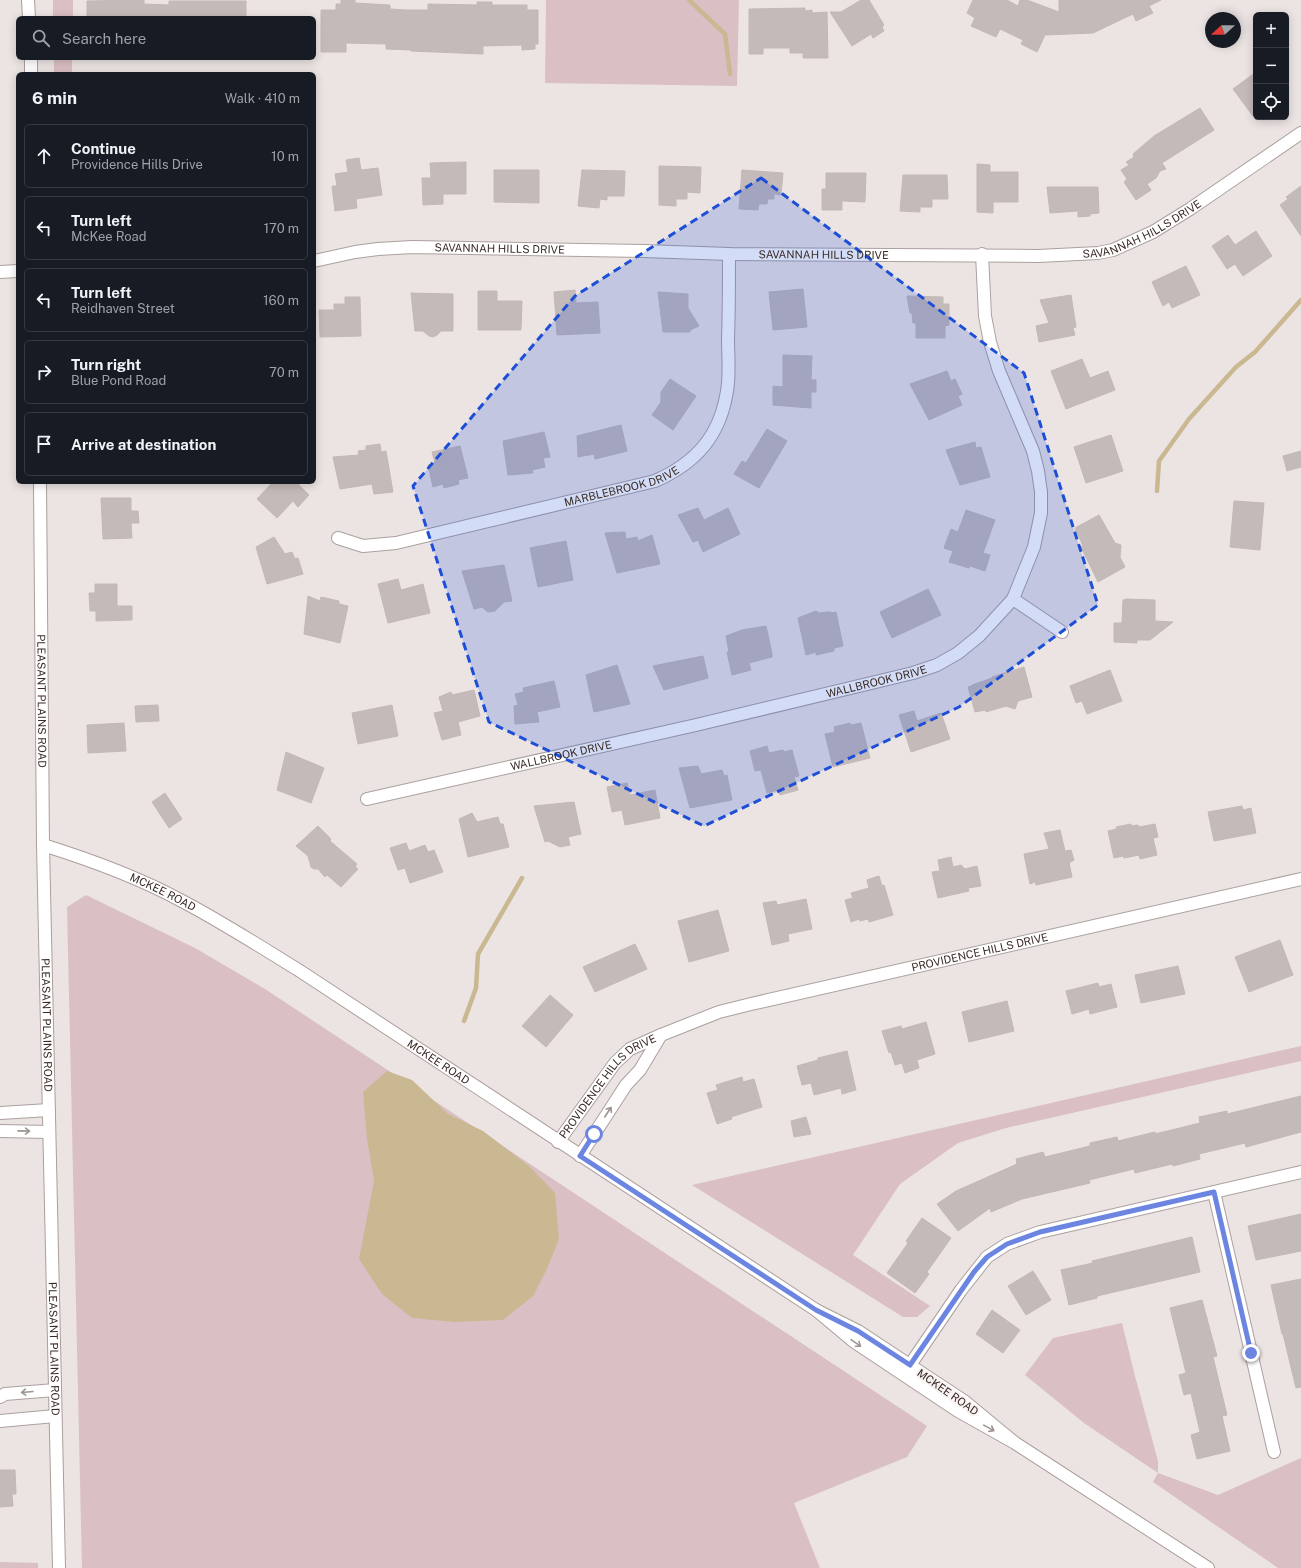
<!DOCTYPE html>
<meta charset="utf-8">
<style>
:root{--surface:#171b24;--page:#20242c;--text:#f1f3f6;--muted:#9ea1a6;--line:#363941}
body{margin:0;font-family:"Public Sans",sans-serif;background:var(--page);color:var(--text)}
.controls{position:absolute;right:12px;top:12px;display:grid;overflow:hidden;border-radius:6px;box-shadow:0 2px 10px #0003}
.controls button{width:36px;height:36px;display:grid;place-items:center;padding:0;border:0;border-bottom:1px solid var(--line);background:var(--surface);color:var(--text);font:20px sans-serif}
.compass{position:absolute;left:1205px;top:12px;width:36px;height:36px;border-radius:50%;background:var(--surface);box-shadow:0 2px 10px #0003;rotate:249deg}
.stop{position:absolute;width:12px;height:12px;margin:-9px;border:3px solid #6b85e1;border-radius:50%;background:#fff}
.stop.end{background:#6b85e1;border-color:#fff;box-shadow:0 1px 4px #0008}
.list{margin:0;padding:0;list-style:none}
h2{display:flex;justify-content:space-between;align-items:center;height:52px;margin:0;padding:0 16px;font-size:17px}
h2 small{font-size:13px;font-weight:400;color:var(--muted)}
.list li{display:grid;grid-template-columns:26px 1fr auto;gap:12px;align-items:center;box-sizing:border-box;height:64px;margin:0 8px 8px;padding:0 8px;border:1px solid var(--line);border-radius:6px}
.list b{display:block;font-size:15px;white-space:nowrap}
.list p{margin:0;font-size:13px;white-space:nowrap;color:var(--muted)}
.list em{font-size:13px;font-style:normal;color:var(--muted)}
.icon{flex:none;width:22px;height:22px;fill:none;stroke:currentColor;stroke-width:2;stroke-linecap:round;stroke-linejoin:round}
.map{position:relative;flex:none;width:1301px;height:1568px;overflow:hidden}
.search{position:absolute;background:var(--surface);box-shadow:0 2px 10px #0003;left:16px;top:16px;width:300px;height:44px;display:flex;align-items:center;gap:10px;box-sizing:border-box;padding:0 14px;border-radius:6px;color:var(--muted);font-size:15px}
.panel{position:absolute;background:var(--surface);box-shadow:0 2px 10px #0003;left:16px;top:72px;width:300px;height:412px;border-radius:6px}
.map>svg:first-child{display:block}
.green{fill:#dabfc4}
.water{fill:#cab892}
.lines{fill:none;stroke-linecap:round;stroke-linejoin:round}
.stream{stroke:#cab892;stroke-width:4.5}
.building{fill:#c5baba;stroke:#c4b8b6}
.street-casing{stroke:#aba19f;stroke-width:14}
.secondary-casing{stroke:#ac9e9b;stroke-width:14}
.street{stroke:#fff;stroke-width:12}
.secondary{stroke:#fff;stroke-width:12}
.oneway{stroke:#9c9592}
.route{stroke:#6b85e1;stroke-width:5}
.marked{fill:#1d4ed8;fill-opacity:0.2;stroke:#1d4ed8;stroke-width:3;stroke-dasharray:8 5;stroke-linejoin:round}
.labels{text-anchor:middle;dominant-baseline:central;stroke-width:4;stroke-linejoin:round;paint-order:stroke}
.street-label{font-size:11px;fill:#3a2b25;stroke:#f8f3f3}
</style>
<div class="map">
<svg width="1301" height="1568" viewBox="0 0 1301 1568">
<rect width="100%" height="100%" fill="#ebe4e3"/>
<path class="green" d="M53,0h20v18h-20z
M546,0h193l-2,86 -192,-3z
M54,58h18v16h-18z
M86,895l109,53 70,41 662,437 -20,31 -113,46 26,65h-738l-15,-661z
M1301,1046v15l-295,67 -48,15 -58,41 -47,71 77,51 -13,11h-14l-211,-132z
M1122,1323l13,53 23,85v12l60,22 83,-37v110h-23l-125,-86 5,-9 -74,-50 -59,-48 28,-37z
M0,1562l38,1v5h-38z"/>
<path class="water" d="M387,1071l25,9 36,34 35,17 46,35 26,27 4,46 -13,32 -13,25 -30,24 -48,2 -43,-4 -30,-24 -23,-35 15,-78 -7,-42 -4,-47z"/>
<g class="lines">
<path class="stream" d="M689,0l36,34 5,40
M1157,491l2,-30 30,-42 47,-52 19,-15 46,-52
M464,1021l12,-33 2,-34 44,-76"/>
</g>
<path class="building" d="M144,0v4l25,1v-4h77v17h-159v-17z
M341,0h14v3l35,2v4l17,1h21v-6l49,1v-3h15v3h35v5h11v34h-3v5l-13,1v-5l-39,1v8l-72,-3v-1l-25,-1v-5l-40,-1v9h-25v-42h15v-6h5z
M861,0h8l15,25 -2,2 2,4 -11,7 -2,-4 -19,12 -22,-34h11z
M973,0h34l11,6 2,-6h7l32,12v-12h102l-12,6 4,7 -17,8 -3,-7 -40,19 -48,2 -8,17 -16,-8 2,-4 -23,-11 -4,8 -25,-11 4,-8 -8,-5z
M805,8v3l7,-1v3l15,-1 1,46h-25v-5h-13v-5h-27v6h-14v-45z
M1256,72v48l-23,-31z
M1200,108l14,22 -52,33 4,6 -6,2 -4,7 -9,6 4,6 -15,10 -12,-18 3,-3 -6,-9 8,-5 -3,-3 8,-5 -1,-3 21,-18z
M359,158l2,12 17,-2 4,27 -26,4 1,9 -22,3 -3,-25h5l-2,-12 13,-2 -2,-12z
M466,162v32h-23v10l-20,1 -1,-27h9l-1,-15z
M977,164l13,1v7h28v30h-25v11l-16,-1z
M659,166l42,1 -1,26 -13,-1v7h-11v7l-17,-1z
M494,170h45v33l-45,-1z
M582,170l43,1 -1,25h-17v4l-7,-1 -1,9 -21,-2z
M742,170l41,3 -2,22 -7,-1v5h-6l-1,5h-8l-1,6 -19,-1z
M826,173h40l-1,29 -23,-1v9h-20v-21h4z
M903,175h44l1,24h-16v8h-12v5l-20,-1z
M1301,186v50l-21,-31 8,-6 -2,-2z
M1047,187h51l1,26 -9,1v2l-12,1v-6l-28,2z
M1256,231l16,25 -29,20 -8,-12 -8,5 -15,-23 16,-11 7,10z
M1186,266l14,29 -28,13 -3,-6 -6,4 -11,-24z
M803,289l4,38 -34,3 -4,-38z
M575,290l1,13 22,-1 2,31 -43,2 -3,-43z
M478,291h19v10h25l-1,29h-43z
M658,292l30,2v14l11,18 -9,4v2h-27z
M411,293l42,1v37h-12l-4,4 -4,2 -4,-1 -6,-5h-8z
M1071,295l5,32 -3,1 2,7 -36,7 -3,-16 13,-3 -9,-23z
M907,296l36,1v7h6v21l-4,1v12h-29v-15h-3l-1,-10h-2z
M345,297h15l1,39 -41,1 -1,-27h15v-6h11z
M783,355l29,1 -1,24h5v12h-5v16l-38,-3v-19l10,1z
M1082,359l8,19 18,-7 7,19 -49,19 -15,-38z
M947,371l4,10 4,-2 7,15 -4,2 4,9 -33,15 -19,-36z
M670,379l26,17 -23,34 -21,-15 9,-13v-10z
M621,425l6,26 -32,8 -1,-5 -16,3 -1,-21z
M767,429l20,12 -28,47 -25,-14 8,-13 4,2z
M544,432l6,25 -7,1 2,9 -13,3 1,3 -25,2 -5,-34z
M1111,435l12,36 -37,12 -12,-36z
M975,442l1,6 5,-1 9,30 -30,8 -14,-35z
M380,444l1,8 5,-1 7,41 -19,2 -2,-10 -32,5 -7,-32 26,-2 -1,-4 8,-1v-4z
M460,446l8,32 -10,2 1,4 -15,4 -1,-4 -10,3 -5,-22 7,-2 -3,-11z
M1301,451v16l-14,4 -4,-15z
M273,482h23l13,13 -11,12 -5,-6 -16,17 -20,-19z
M101,498h30v13h7l1,12h-8l1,15 -29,1z
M1234,501l30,2 -4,47 -30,-3z
M698,508l6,12 24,-12 12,26 -37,18 -5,-12 -5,2 -15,-27z
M966,510l29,10 -12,33 7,2 -5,16 -15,-5 -1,2 -20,-6 4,-11 -9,-3 7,-19 7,3z
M1099,515l16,28 6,2 -1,12 5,10 -27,15 -17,-35 2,-1 -8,-18z
M625,532l1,7 11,-2 1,4 14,-6 8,29 -43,9 -12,-40z
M274,537l11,17 7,-2 3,7 3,-1 5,16 -36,10 -11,-37z
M566,541l7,39 -35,7 -8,-39z
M504,565l8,36 -8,1 -9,9 -7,1 -6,-5 -8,2 -12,-38z
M398,579l3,11 22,-6 7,29 -42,10 -10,-39z
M95,584h22v22h15v14l-36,1v-10h-6l-1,-18h6z
M928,589l13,26 -49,23 -12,-26z
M308,596l12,5 1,-4 18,4v3l9,2 -8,37 -36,-9z
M1127,599l28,1v21l18,1 -23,18h-13v3l-23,-1v-19h8l1,-23z
M816,611l3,2 8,-1h4v1l5,-1 7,34 -9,2v3l-18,4v-3l-10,3 -8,-37z
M766,626l6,27v4l-23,6 2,7 -19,5 -5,-23h2l-3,-16 16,-6z
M703,656l5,22 -44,12 -11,-24z
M617,665l13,39 -36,8 -8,-37z
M1024,667l8,30 -14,4 -3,8 -9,-3 -20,6v-2l-11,2 -7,-25 4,-1v-1l20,-7v-1z
M1110,670l12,31 -35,13 -5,-13 -6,2 -6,-17z
M554,681l6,26 -23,5 2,10 -24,2 -1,-18 4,-1 -3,-11 9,-2 -1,-4z
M474,690l6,26 -22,6 3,13 -19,5 -8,-27 9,-2 -4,-14 12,-5 1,3z
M158,705l1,16 -23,1 -1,-16z
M392,705l6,31 -40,8 -6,-31z
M914,711l3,10 24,-8 9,26 -39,13 -12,-37z
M124,723l2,28 -38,2 -1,-28z
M850,723l1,2 10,-2 9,35 -37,9 -8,-33 10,-2 -1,-5z
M767,746l2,7 14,-3 1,2 8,-2 7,26 -5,1 4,13 -18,5 -2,-5 -11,3 -6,-23 -6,1 -5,-20z
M286,752l38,16 -13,35 -34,-13z
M698,766l3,8 21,-4 2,6 3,-1 5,25 -42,8 -11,-40z
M627,783l3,12 25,-5 5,28 -35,7 -3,-15 -10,2 -5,-25z
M165,793l17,26 -13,9 -17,-26z
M574,802l7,32 -13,3 2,8 -10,2 -12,-6 -3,1 -11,-36z
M1242,806l1,4 8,-2 5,25 -42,8 -6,-29z
M472,813l5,9 21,-5 2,7h3l6,23 -41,10 -9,-38z
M1131,824v2l7,-1 1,2 16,-3 3,13 -5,1 4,17 -17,4 -1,-4 -15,3 -1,-2 -9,2 -6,-27 9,-2 -1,-2z
M318,826l13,13 -1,2 27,23 -2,3 3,2 -17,18 -14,-12 -2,2 -7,-8h-4l-3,-2 -3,-11 -12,-10z
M1060,830l5,21 6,-1 3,10 -5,3 3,14 -36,8 -1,-3 -5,2 -6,-30 25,-5 -5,-16z
M406,843l3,8 16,-6 3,7 6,-2 9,22 -33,11 -5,-15 -7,2 -8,-22z
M951,857l2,10 8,-2 4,4 12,-3 4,20 -13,2 1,3 -31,7 -6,-26 8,-1 -2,-11z
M879,876l3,10 2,-1 9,30 -24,7 -1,-3 -8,2 -1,-2 -8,3 -6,-22 8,-2 -2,-5 18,-5 -2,-8z
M806,899l6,30 -24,5 1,7 -17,4 -9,-42 13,-2 1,4z
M718,910l11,41 -40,11 -11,-41z
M1280,940l13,35 -44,17 -14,-35z
M635,944l12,25 -52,23 -12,-25z
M1178,966l7,28 -44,9 -6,-28z
M1098,983l1,4 12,-3 6,23 -27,7 -1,-5 -17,5 -6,-23z
M550,995l23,20 -27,32 -24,-21z
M1007,1001l7,30 -45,11 -7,-30z
M926,1022l9,32 -18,6 2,8 -14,5 -3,-10 -7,2 -4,-13 -2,1 -7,-22 19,-5 1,3z
M847,1051l9,39 -14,4 -1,-6 -27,7 -3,-12 -9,2 -5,-19 21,-6v-2z
M742,1077l1,5 11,-3 8,28 -31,10 1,2 -15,5 -10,-31 11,-3 -2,-5z
M1301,1096v36l-55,15 -1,-4 -46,11 1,5 -27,7 -1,-2 -37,9 -1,-4 -45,11 1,3 -68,16 -31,13 -1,-4 -32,23 -21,-27 19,-13 61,-27 -1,-5 27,-7 2,5 45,-11v-3l27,-6 1,4 37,-9v2l45,-11 -1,-6 28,-6v3z
M806,1117l5,17 -17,3 -3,-16z
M1301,1214v37l-45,9 -8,-34z
M922,1218l29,20 -24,34 2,2 -14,19 -28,-20 21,-30 -2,-2z
M1192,1237l8,35 -103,24v2l-28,7 -8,-35 32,-7 -1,-2z
M1033,1271l18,29 -25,15 -18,-29z
M1301,1279v108l-5,1 -13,-54h-1l-11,-49z
M1202,1300l15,56 -4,1 14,58 -5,1 8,35 -33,8 -6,-24 9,-3 -9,-39 -7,2 -5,-20 7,-2 -16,-65z
M992,1310l28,20 -17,23 -27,-19z
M0,1470h15l1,24h-4l1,12 -13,1z"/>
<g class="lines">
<g class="street-casing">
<g id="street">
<path id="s1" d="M314,261l41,-9 23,-3 34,-2 232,4 85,3 309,2 60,-3 15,-3 40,-18 37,-23 111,-76"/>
<path d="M0,272l18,-1"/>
<path id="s2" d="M338,538l25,8 33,-3 259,-62c41,-18 65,-45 72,-90 3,-17 1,-35 1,-52 1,-28 1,-57 1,-85"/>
<path d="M1013,599l49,33"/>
<path id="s3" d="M367,799l329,-74 217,-52 24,-8 21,-12 21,-17 34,-37 21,-52 7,-34v-21l-3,-21 -5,-20 -34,-80 -9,-29 -5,-26 -3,-62"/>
<path id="s4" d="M661,1035l58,-23 32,-8 550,-125"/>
<path d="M0,1113l49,-3"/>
<path d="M0,1131l49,1"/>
<path id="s5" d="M558,1142l57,-79 15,-14 31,-14 -21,35 -14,15 -46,71"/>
<path d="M1214,1192l60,260"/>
<path d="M910,1365l51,-75 26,-33 20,-13 33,-12 261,-60"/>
<path d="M0,1397l5,-3 50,-4"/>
<path d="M0,1421l55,-5"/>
</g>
</g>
<g class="secondary-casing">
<g id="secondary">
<path d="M28,0l1,18"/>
<path d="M31,58v16"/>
<path id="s6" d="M40,482l3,363 16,723"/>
<path id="s7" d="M43,845c48,15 95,32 139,56 40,21 79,46 118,70l516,339"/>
<path d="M1015,1443l-51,-42 -106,-70 -42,-21 37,31 105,70 57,32 193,125"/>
</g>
</g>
<use href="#street" class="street"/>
<use href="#secondary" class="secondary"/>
</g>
<defs><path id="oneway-shaft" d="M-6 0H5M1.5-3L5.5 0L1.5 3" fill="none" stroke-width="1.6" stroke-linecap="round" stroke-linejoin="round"/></defs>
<g class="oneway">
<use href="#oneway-shaft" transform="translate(608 1112) rotate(-57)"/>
<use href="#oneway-shaft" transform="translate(24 1131) rotate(1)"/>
<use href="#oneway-shaft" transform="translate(856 1343) rotate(35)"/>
<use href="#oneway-shaft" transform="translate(27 1392) rotate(175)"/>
<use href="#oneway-shaft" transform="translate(989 1428) rotate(29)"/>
</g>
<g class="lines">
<path class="route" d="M594,1134l-14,22 236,154 42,21 52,34 64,-93 13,-15 20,-13 33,-12 174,-40 37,161"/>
</g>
<path class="marked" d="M761,178l263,195 74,232 -139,102 -255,119 -215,-104 -76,-236 162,-190z"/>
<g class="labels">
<g class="street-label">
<text stroke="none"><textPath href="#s1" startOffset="835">SAVANNAH HILLS DRIVE</textPath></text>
<text stroke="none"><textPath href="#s1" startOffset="187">SAVANNAH HILLS DRIVE</textPath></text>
<text stroke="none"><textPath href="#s1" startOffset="511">SAVANNAH HILLS DRIVE</textPath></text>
<text stroke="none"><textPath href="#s2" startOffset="292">MARBLEBROOK DRIVE</textPath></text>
<text stroke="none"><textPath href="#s3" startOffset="523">WALLBROOK DRIVE</textPath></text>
<text stroke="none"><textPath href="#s6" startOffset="219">PLEASANT PLAINS ROAD</textPath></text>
<text stroke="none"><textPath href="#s3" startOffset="199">WALLBROOK DRIVE</textPath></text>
<text stroke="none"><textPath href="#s7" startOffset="129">MCKEE ROAD</textPath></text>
<text stroke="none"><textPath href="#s4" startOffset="330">PROVIDENCE HILLS DRIVE</textPath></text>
<text stroke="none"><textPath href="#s6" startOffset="543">PLEASANT PLAINS ROAD</textPath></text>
<text stroke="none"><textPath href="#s7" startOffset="453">MCKEE ROAD</textPath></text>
<text stroke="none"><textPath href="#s5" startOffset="76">PROVIDENCE HILLS DRIVE</textPath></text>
<text stroke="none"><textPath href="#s6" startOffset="867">PLEASANT PLAINS ROAD</textPath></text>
<text transform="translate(948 1392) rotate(35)">MCKEE ROAD</text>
</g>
</g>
</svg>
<div class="controls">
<button>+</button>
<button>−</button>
<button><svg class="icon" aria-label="locate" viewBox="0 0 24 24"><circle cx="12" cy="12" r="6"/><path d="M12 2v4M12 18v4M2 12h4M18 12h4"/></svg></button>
</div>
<svg class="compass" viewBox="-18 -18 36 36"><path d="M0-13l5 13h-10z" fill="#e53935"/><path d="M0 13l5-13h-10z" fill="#9ea1a6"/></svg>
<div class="stop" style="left:594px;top:1134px"></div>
<div class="stop end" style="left:1251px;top:1353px"></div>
<div class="search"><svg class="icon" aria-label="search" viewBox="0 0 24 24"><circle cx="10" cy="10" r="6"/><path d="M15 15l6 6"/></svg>Search here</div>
<section class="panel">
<h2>6 min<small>Walk · 410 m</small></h2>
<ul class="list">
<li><svg class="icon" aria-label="ahead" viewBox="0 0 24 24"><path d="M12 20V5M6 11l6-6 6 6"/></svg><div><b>Continue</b><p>Providence Hills Drive</p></div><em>10 m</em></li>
<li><svg class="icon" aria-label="left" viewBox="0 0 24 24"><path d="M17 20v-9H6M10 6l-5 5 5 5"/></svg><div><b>Turn left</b><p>McKee Road</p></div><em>170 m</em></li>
<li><svg class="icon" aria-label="left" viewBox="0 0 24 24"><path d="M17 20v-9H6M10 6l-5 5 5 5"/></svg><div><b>Turn left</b><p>Reidhaven Street</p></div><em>160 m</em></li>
<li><svg class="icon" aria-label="right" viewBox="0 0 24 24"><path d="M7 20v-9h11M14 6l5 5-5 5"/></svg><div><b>Turn right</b><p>Blue Pond Road</p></div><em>70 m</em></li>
<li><svg class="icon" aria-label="arrive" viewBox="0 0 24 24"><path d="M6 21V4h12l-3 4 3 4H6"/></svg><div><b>Arrive at destination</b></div></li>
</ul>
</section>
</div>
